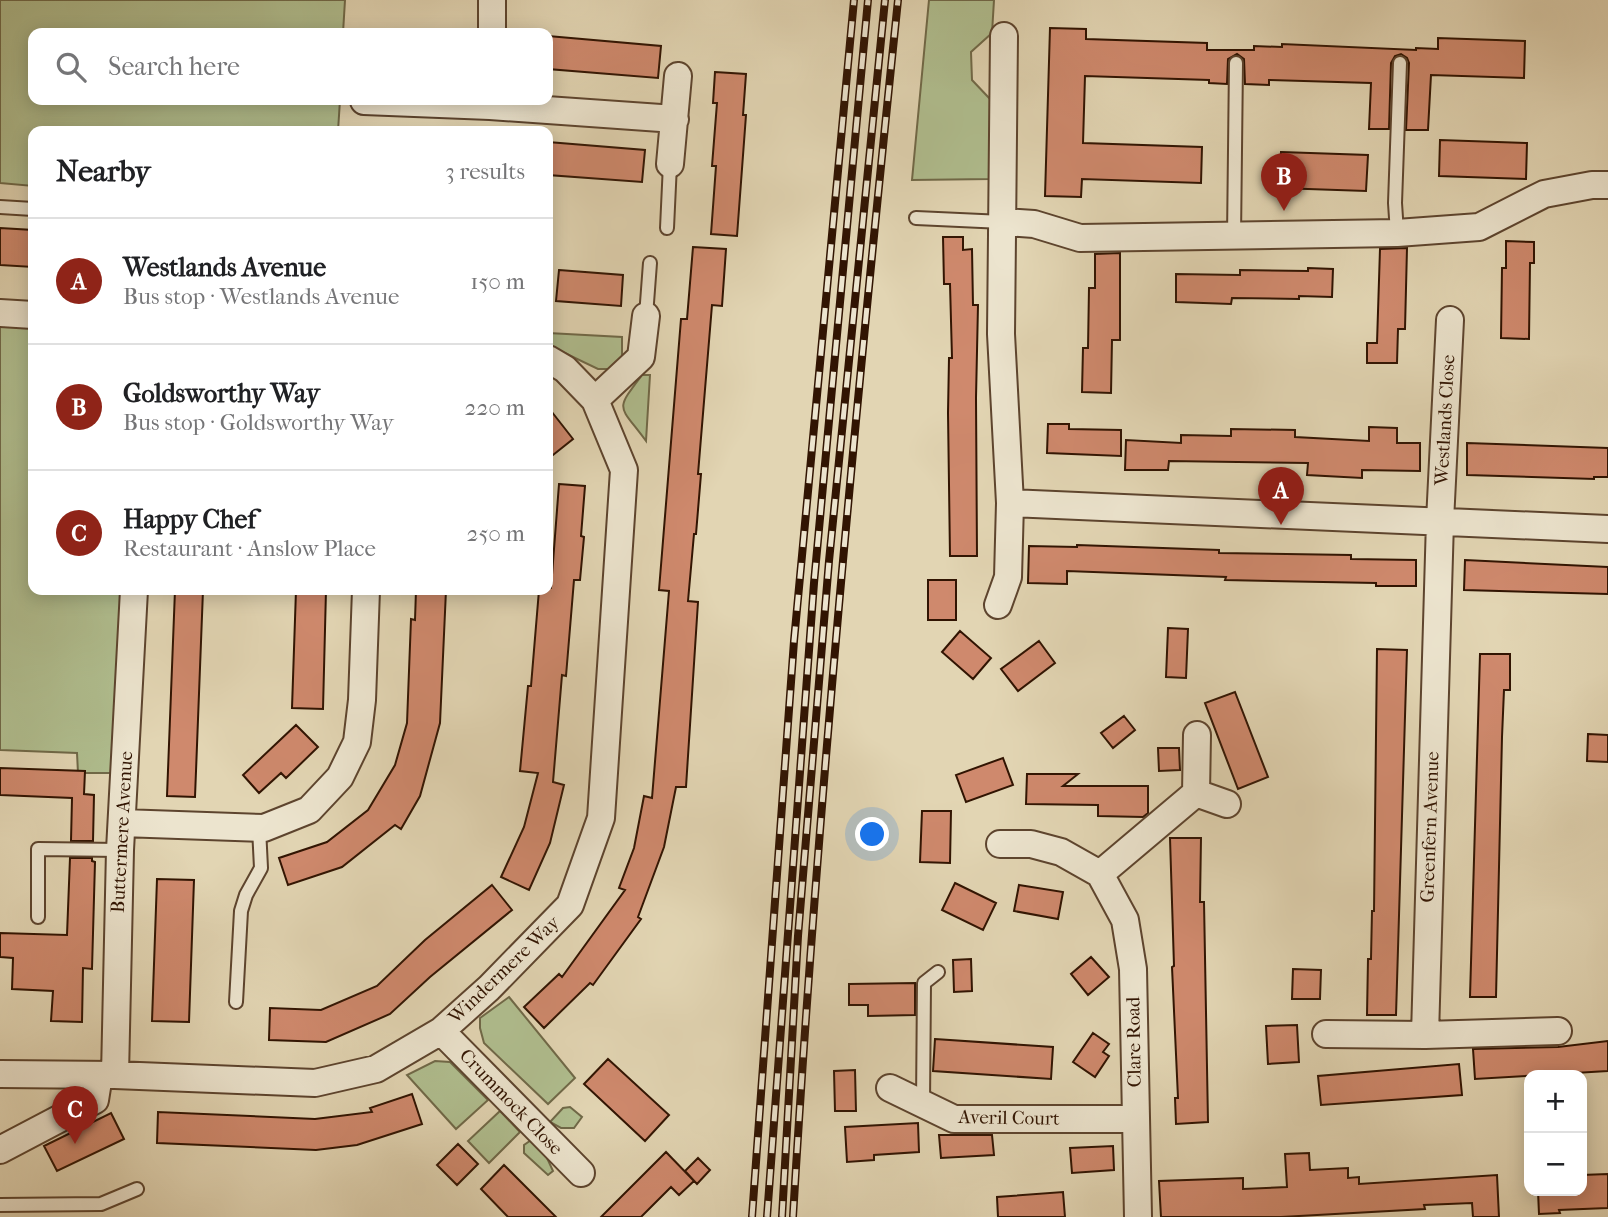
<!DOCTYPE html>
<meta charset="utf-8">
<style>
:root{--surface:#fff;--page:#f6f6f6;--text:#202124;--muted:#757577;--line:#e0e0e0;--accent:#8f2418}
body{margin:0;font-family:"IM FELL French Canon",serif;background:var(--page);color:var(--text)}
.controls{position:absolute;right:21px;bottom:21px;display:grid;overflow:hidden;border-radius:14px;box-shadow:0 4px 18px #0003}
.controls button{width:63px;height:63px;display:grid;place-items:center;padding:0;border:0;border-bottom:2px solid var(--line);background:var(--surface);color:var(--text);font:35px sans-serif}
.you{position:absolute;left:873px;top:835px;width:24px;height:24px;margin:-18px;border:5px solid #fff;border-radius:50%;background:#1a73e8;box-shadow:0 0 0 10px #1a73e833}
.badge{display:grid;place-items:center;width:46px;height:46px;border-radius:50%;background:var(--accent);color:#fff;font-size:23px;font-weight:700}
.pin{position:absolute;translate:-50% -58px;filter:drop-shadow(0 2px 4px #0008)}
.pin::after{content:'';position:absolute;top:37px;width:24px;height:21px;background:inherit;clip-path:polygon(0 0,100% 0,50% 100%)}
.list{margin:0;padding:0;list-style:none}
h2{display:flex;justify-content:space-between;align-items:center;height:91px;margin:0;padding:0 28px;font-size:30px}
h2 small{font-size:23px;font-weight:400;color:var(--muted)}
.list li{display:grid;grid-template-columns:46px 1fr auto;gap:21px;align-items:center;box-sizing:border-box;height:126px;padding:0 28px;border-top:2px solid var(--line)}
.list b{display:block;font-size:26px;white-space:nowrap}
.list p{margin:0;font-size:23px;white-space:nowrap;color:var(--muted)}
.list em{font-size:23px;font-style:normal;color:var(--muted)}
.icon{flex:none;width:38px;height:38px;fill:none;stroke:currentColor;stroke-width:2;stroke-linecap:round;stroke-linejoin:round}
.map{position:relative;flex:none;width:1608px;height:1217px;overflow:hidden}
.search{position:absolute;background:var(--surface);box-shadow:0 4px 18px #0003;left:28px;top:28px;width:525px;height:77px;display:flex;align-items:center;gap:18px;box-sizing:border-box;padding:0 24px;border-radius:14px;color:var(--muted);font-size:26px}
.panel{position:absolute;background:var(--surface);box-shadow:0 4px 18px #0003;left:28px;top:126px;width:525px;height:469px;border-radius:14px}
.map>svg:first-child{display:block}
.green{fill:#b0be8f;stroke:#706948;stroke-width:2}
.building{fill:#cf896d;stroke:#311402;stroke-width:2}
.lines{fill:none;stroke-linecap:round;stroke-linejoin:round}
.lane-casing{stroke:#5d442e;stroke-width:16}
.street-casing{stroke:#5d442e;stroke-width:30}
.lane{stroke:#ece4ce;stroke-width:12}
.street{stroke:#ece4ce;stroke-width:26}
.rail-casing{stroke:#311402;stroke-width:8}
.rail{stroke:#ece4ce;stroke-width:5;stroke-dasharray:16;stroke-linecap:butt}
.labels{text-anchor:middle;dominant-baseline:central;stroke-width:5;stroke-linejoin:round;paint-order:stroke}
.street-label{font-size:19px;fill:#311402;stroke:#ece4ce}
</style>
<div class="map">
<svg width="1608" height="1217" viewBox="0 0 1608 1217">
<rect width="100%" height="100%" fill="#e2d5b3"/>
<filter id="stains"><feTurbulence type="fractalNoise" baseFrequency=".00286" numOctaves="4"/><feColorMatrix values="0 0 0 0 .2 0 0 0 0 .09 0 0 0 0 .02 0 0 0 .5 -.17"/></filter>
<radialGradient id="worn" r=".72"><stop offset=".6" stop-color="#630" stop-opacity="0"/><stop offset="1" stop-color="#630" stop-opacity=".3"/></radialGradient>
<path class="green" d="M0,0h345l-2,33h-310v67h307l-2,31h-305v55l-33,-3z
M929,0h65l-2,33 -21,19 1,28 18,19 1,80 -79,1z
M0,321l33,1v268h95l-14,183h-36l-1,-20 -77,-3z
M548,333l74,4v22l-11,10h-13l-50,-24z
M642,375h8l-4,66c-27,-37 -32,-29 -4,-66z
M509,997l66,81 -27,26 -64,-61 -4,-15v-10z
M435,1061l15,1 38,38 -32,29 -49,-54z
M570,1107l12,10 -8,11h-13l-11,-6 13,-14z
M500,1111l20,21 -31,31 -21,-22z
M537,1136l16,35 -5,4 -24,-22v-8z"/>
<path class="building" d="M1050,28l36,1v10l121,4v7h47v-4l28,1v-3l134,6v-2l22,1v-11l87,3 -1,37 -93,-3 -3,55h-22l3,-67 -2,-5 -6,-4 -6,2 -4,7 -2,66h-20l2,-46 -102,-3v5l-24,-1 -1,-25 -7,-5 -9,5 -1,25 -18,-1v-3l-124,-4 -2,67 119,4 -1,36 -119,-4 -1,18 -36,-1z
M548,36l113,10 -3,32 -110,-9z
M715,72l31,2 -3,41h3l-9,121 -26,-2 5,-68h-4l5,-63h-4z
M1440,140l87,3 -1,36 -87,-3z
M548,142l97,8 -3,32 -94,-7z
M1281,152l87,3 -2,36 -87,-3z
M0,228l33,2v37l-33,-2z
M943,237h20v13l9,-1 1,56h5l-2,93 1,158h-27l-2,-143 1,-55h3l-2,-74h-6z
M1506,241l28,1v21h-4l-1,76 -28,-1 1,-70h4z
M693,247l33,2 -4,57 -10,-1 -14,169h3l-5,60h-2l-6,67 10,1 -12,185h-10l-12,60 -26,70 3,2 -48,66 -3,-2 -46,45 -20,-21 35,-33 3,3 63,-87 -6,-2 15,-40 10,-52 8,2 17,-207 -10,-1 22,-271h6z
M1407,248l-2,81h-7l-1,34h-30v-20h10l3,-94z
M1120,253v87h-8l-1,53 -29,-1 1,-44h5l1,-60h6v-34z
M1308,268l25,1 -1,28 -33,-1v3l-67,-1 -1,6 -55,-2v-28l64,1v-5l68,1z
M559,270l64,5 -2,31 -65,-5z
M548,407l25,32 -25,20z
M1048,424h21v5l52,1v26l-74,-3z
M1369,427l28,1v15h23v28l-58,-1v8l-55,-3 1,-12 -139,-2 -1,9h-43l1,-30 55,3v-8l50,1v-7l64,1v7l74,4z
M1467,443l141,5v29h-14v2l-127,-4z
M559,484l26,2 -4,50 3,1 -4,43h-6l-8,96 -4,-1 -9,107 11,3 -14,58 -21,47 -28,-13 23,-50 14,-54 -18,-2 8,-85h3l8,-96 12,-2z
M1077,545l142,5v3l132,2v4l65,1v26h-40v-3l-151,-3 1,-3 -159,-6v13l-39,-1 1,-37 48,1z
M1465,560l143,7v27l-144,-4z
M928,580h28v40h-28z
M175,590h28l-8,207 -28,-1z
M296,590h30l-3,119 -31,-1z
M416,590h30l-6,133 -20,73 -19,33 -6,-4 -53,42 -54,18 -9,-27 48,-16 41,-32 27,-45 12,-42 4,-104 4,1z
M1168,628l20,1 -2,49 -20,-1z
M960,631l31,27 -18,21 -31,-27z
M1039,641l16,22 -37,28 -17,-22z
M1377,649l30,1 -11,365h-29l1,-56h3l1,-48h2z
M1480,654h30v36h-6l-2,47 -6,260h-26z
M1235,692l33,85 -30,12 -33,-86z
M1124,716l11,14 -22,18 -12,-15z
M296,725l22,22 -32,31 -5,-5 -22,20 -16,-18z
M1588,734l20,1v27l-21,-1z
M1158,748h21l1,22 -21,1z
M1003,758l10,27 -47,17 -10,-27z
M0,768l85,3 -1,23 10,1 -1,46h-22l1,-43 -72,-3z
M1027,774h51l-15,12h85v27l-5,4 -45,-1v-11l-72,-1z
M922,811h29l-1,52 -30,-1z
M1170,838h31l-1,64h4l4,220 -32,2 -1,-26h3l-6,-131 2,-1z
M70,858h22v3l3,1 -3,107 -9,-1 -1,54 -31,-1 2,-30 -41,-2 1,-31 -13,-1v-24l67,2z
M157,879l37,1 -5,142 -37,-1z
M955,883l41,20 -13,27 -41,-20z
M492,885l20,25 -82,67 -40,37 -64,28 -57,-2 1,-32 51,2 56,-24 48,-46z
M1019,885l44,7 -5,27 -44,-8z
M1091,957l18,20 -21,18 -17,-21z
M971,959l1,32 -18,1 -1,-32z
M1293,969l28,1 -1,29h-28z
M915,983v32l-47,1v-11h-19v-21z
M1297,1025l2,37 -31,2 -2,-38z
M1093,1033l16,11 -6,8 6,4 -14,21 -22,-15z
M935,1039l118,8 -2,32 -118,-8z
M1608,1041v30l-133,8 -2,-30 85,-2z
M608,1059l61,56 -24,26 -61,-57z
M1459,1064l3,31 -141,10 -3,-29z
M855,1070l1,41h-21l-1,-40z
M412,1094l10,30 -65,21 -41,5 -159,-7 1,-31 157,7 57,-7 -2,-4z
M111,1113l13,26 -67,32 -13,-25z
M918,1123l1,29 -45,3v5l-27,2 -2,-35z
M939,1135h53l2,20 -53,3z
M458,1144l20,20 -21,21 -20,-20z
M1113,1146l1,24 -42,3 -2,-25z
M666,1152l28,29 -15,14 -8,-8 -30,30h-40z
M1309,1153l1,17 38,-2v10l11,-1v7l138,-9 2,42h-26l-1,-14 -48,2 1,4 -144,8h-120l-2,-36 84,-3v11l44,-2 -2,-33z
M698,1158l12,12 -13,14 -12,-13z
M504,1165l52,52h-48l-27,-28z
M1608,1174v34l-49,2 1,3 -21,1 -1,-23h44v-16z
M1063,1192l2,25h-67l-1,-20z"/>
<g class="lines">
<g class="lane-casing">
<path id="lane" d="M0,207l33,2
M916,218l87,4
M667,228l3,-64
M1397,233l-2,-30 5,-140
M1234,237l2,-174
M646,316l4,-53
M38,917v-68l82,1
M236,1002l5,-91 5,-16 15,-27 -2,-40
M923,1104l1,-121 14,-11
M0,1205l101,-1 36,-15"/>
</g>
<g class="street-casing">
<path id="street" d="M492,33v-33
M364,101l126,5 185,13
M670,164l8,-88
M1003,222l31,2 46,14 317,-5 82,-6 65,-33 48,-9h16
M0,313l33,2
M595,400l46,-43 5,-41
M1010,503l598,26
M998,605l10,-28 2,-74 -9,-169 3,-298
M1197,735l-1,58 31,11
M122,823l142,5 45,-18 31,-33 17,-35 5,-42 4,-110
M1000,844h31l30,8 39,22 25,46 8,49 5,248
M1100,874l96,-81
M441,1031l140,142
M1326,1034l99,1 15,-514 10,-201
M1425,1035l133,-4
M0,1074l115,1 200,8 61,-14 65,-38 48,-43 81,-83 31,-87 23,-348 -29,-70 -30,-31 -17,-10
M115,1075l5,-225 14,-260
M890,1088l64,31h181
M0,1150l95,-50 4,-25"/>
</g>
<use href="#lane" class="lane"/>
<use href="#street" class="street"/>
<g class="rail-casing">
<path id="rail" d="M752,1217l42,-576 60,-641
M767,1217l47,-634 54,-583
M782,1217l16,-281 31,-375 56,-561
M793,1217c24,-406 63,-812 105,-1217"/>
</g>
<use href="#rail" class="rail"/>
</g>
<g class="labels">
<g class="street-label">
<text transform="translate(1445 420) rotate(-87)">Westlands Close</text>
<text transform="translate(1430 827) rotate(-88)">Greenfern Avenue</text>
<text transform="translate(122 832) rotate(-87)">Buttermere Avenue</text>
<text transform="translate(504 970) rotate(-44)">Windermere Way</text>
<text transform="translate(1134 1042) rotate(-91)">Clare Road</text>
<text transform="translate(511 1102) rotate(46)">Crummock Close</text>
<text transform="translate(1009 1118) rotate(1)">Averil Court</text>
</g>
</g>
<rect width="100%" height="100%" filter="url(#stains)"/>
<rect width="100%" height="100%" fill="url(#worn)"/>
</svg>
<div class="controls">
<button>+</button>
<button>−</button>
</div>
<div class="you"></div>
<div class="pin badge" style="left:1281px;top:525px">A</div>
<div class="pin badge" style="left:1284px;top:211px">B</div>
<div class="pin badge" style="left:75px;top:1144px">C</div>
<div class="search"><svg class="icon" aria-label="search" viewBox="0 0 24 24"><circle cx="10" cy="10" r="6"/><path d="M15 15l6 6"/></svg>Search here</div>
<section class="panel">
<h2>Nearby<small>3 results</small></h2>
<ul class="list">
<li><span class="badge">A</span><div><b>Westlands Avenue</b><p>Bus stop · Westlands Avenue</p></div><em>150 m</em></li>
<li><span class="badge">B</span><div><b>Goldsworthy Way</b><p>Bus stop · Goldsworthy Way</p></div><em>220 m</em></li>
<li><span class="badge">C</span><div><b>Happy Chef</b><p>Restaurant · Anslow Place</p></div><em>250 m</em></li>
</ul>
</section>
</div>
